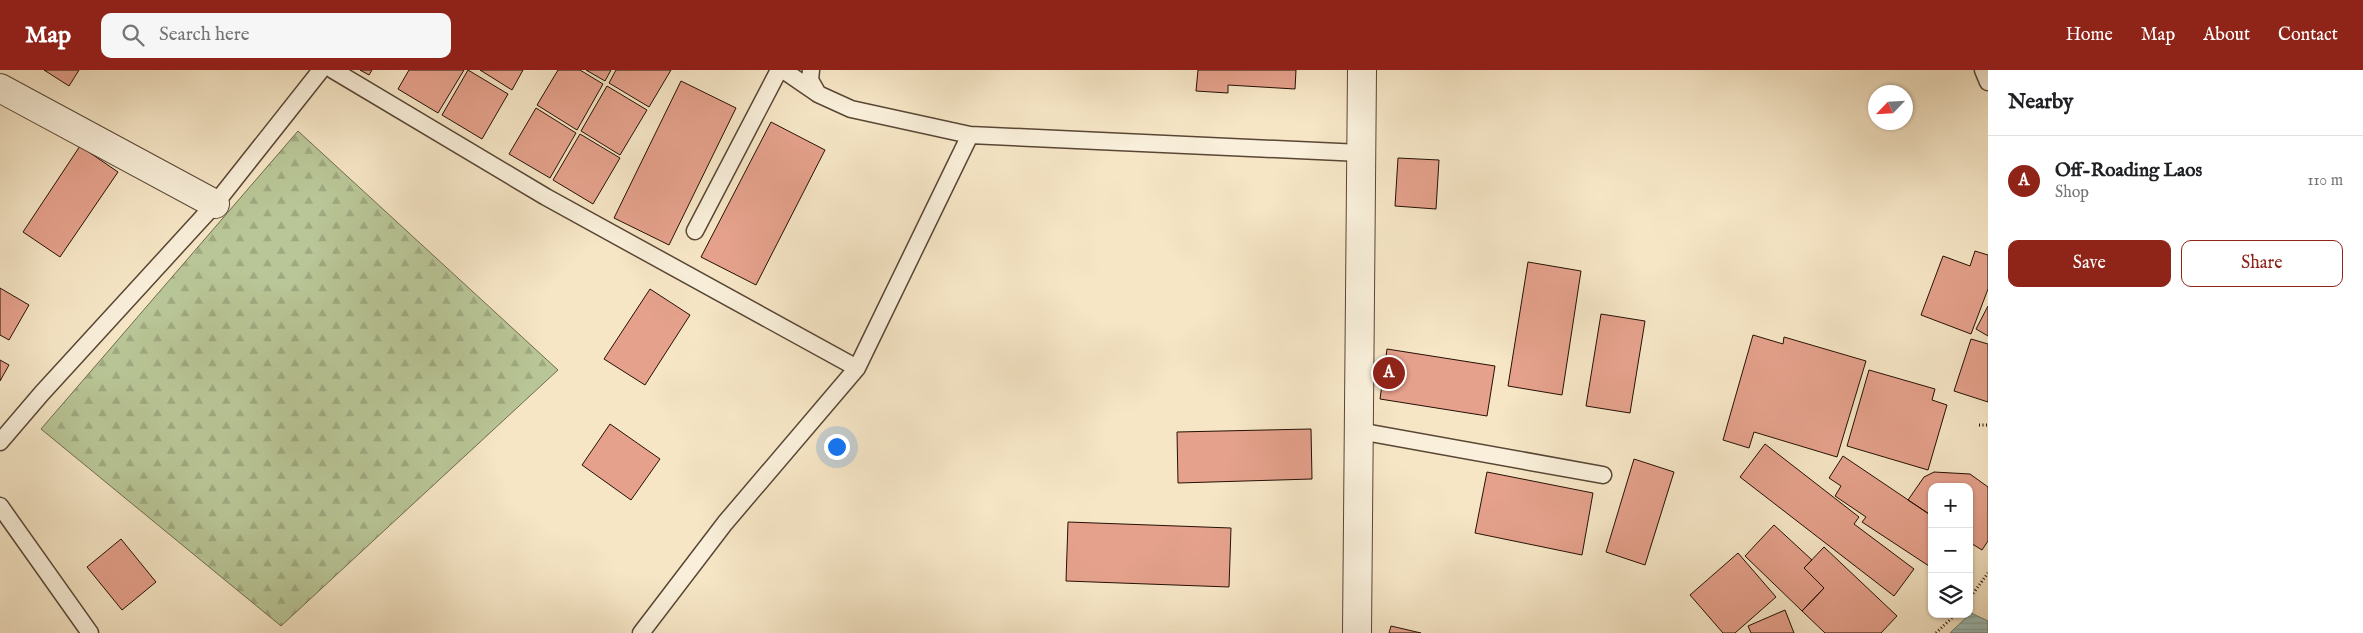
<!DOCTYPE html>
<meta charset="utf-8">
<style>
:root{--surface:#fff;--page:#f6f6f6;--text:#202124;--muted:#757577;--line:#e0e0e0;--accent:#8f2418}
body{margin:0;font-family:"IM FELL English",serif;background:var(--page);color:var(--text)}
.controls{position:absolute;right:15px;bottom:15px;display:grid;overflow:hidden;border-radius:10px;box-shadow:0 1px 4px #0004}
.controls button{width:45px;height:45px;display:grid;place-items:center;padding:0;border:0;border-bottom:1px solid var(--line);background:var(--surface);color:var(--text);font:25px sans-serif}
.compass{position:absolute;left:1868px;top:15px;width:45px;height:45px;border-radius:50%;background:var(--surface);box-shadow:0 1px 4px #0004;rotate:245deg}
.you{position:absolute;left:836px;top:376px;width:18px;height:18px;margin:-12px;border:4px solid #fff;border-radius:50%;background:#1a73e8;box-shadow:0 0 0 8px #1a73e833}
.badge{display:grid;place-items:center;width:32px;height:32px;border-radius:50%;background:var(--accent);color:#fff;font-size:16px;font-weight:700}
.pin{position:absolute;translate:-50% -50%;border:2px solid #fff;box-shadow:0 1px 5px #0006}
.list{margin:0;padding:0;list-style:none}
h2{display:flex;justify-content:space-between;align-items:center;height:65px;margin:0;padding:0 20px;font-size:21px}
h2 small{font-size:16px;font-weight:400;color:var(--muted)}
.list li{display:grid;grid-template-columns:32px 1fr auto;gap:15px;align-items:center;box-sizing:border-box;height:90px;padding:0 20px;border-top:1px solid var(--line)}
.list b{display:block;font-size:19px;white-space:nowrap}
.list p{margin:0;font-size:16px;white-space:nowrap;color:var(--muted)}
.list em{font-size:16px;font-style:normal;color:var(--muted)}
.actions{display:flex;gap:10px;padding:15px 20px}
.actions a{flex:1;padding:11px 0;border:1px solid var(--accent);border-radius:10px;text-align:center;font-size:18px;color:var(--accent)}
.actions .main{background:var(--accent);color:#fff}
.icon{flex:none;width:28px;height:28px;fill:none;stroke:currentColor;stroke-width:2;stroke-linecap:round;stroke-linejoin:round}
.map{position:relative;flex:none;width:1988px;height:563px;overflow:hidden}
header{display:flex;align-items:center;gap:30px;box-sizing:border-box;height:70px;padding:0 25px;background:var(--accent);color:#fff}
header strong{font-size:24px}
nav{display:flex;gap:28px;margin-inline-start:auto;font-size:18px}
.search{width:350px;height:45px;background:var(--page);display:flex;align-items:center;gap:12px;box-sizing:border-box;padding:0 18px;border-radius:10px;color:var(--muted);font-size:19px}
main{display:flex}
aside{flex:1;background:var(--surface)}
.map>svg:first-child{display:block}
.forest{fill:url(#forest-firs);stroke:#6f6b4d}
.water{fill:url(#water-rules);stroke:#6d7970}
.building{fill:#e5a18c;stroke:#251003}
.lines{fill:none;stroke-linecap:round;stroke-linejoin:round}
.lane-casing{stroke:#594634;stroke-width:19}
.street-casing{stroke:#594634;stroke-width:30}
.path{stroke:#251003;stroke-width:3;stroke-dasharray:1 2.5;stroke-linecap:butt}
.lane{stroke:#f9efda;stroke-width:16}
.street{stroke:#f9efda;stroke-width:28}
</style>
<header>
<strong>Map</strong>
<div class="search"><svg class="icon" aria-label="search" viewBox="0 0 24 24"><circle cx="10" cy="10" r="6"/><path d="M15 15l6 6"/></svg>Search here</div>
<nav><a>Home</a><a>Map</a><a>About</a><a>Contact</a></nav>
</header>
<main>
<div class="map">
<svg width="1988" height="563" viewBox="0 0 1988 563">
<defs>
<pattern id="forest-firs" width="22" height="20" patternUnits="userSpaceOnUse" patternTransform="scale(1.25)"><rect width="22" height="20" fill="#b9c697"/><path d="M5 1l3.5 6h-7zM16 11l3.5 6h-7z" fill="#9fa980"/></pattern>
<pattern id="water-rules" width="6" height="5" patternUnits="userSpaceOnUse" patternTransform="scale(1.25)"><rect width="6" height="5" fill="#9dbfb8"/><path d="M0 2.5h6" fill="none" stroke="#87a39d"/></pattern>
</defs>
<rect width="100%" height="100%" fill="#f6e6c6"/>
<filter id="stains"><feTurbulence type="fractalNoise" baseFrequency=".004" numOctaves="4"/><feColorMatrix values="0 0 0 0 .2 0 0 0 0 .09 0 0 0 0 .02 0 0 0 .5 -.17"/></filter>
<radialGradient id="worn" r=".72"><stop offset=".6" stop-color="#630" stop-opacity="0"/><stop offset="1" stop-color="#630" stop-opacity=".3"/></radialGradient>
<path class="forest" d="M298,61l260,239 -277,256 -240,-197z"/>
<path class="water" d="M1971,543l17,8v12h-38z"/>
<path class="building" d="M44,0h35l-10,16z
M360,0h12l-3,5z
M409,0h55l-26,43 -40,-24z
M468,0l40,24 -26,45 -40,-24z
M480,0h43l-11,20z
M558,0h22l23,14 -26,46 -40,-25z
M586,0h25l-6,11z
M616,0h55l-22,37 -40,-24z
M1198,0h98l-1,19 -67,-4v8l-32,-2z
M681,11l55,27 -67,137 -55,-27z
M607,16l40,24 -27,45 -39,-24z
M536,38l40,25 -26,45 -41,-24z
M771,52l54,28 -69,135 -55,-28z
M580,64l40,24 -27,46 -40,-24z
M80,76l38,26 -58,85 -37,-25z
M1398,88l41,2 -3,49 -41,-3z
M1975,181l13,4v34l-17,45 -50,-19 22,-59 27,10z
M1528,192l53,9 -19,124 -54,-9z
M0,218l29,17 -20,35 -9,-5z
M650,219l40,26 -45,70 -41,-26z
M1988,236v30l-12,-7z
M1601,244l44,7 -15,92 -44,-7z
M1753,265l30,9 1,-7 82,24 -29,96 -83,-25 -5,16 -26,-8z
M1971,269l17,5v58l-34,-11z
M1387,279l108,17 -8,50 -107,-17z
M0,290l9,5 -9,16z
M1869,300l66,19 -3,11 15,5 -19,65 -81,-24z
M610,354l50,35 -29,41 -49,-35z
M1311,359l1,50 -134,4 -1,-51z
M1765,374l94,73 -5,7 60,45 -20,27 -154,-119z
M1843,386l89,60v52l-70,-46 4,-5 -31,-21 6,-10 -12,-8z
M1634,389l40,13 -29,93 -39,-13z
M1487,402l106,21 -11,62 -107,-22z
M1934,402l36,2 18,13v54l-6,9 -13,-8v-55h-37v29l-24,-16 16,-23z
M1068,452l163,6 -2,59 -163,-6z
M1774,455l38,35 -8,8 20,20 -22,23 -57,-55z
M121,469l35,43 -34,28 -35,-43z
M1824,477l73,69 -16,17h-56l-23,-22 22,-23 -20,-20z
M1738,483l38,44 -41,36h-12l-33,-38z
M1785,540l9,23h-43l-3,-7z
M1391,556l30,7h-32z"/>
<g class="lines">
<g class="lane-casing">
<path id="lane" d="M333,0l213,127 311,171
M783,0l35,24 33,15 119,26 391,18
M811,0l-1,10 8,14
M1983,0l5,12
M695,161l84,-161
M1359,361l244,44
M0,372l42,-49 173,-189 106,-134
M0,436l90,127
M641,563l84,-110 132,-155 113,-233"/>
</g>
<g class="street-casing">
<path id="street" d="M0,18l215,116
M1357,563l5,-563"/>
</g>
<path class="path" d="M1979,355h9
M1969,529l19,-26
M1936,563l20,-19"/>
<use href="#lane" class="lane"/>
<use href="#street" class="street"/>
</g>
<rect width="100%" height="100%" filter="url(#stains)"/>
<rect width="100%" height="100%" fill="url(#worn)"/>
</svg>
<div class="controls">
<button>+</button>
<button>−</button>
<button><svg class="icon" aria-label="layers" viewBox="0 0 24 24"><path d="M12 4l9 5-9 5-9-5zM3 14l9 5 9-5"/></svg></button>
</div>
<svg class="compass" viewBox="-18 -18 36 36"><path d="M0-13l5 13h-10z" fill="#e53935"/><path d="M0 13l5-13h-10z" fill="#757577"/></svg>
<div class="you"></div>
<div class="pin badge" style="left:1389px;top:303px">A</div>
</div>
<aside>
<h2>Nearby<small></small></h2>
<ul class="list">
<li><span class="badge">A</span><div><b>Off-Roading Laos</b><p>Shop</p></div><em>110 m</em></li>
</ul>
<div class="actions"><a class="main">Save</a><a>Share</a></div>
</aside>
</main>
